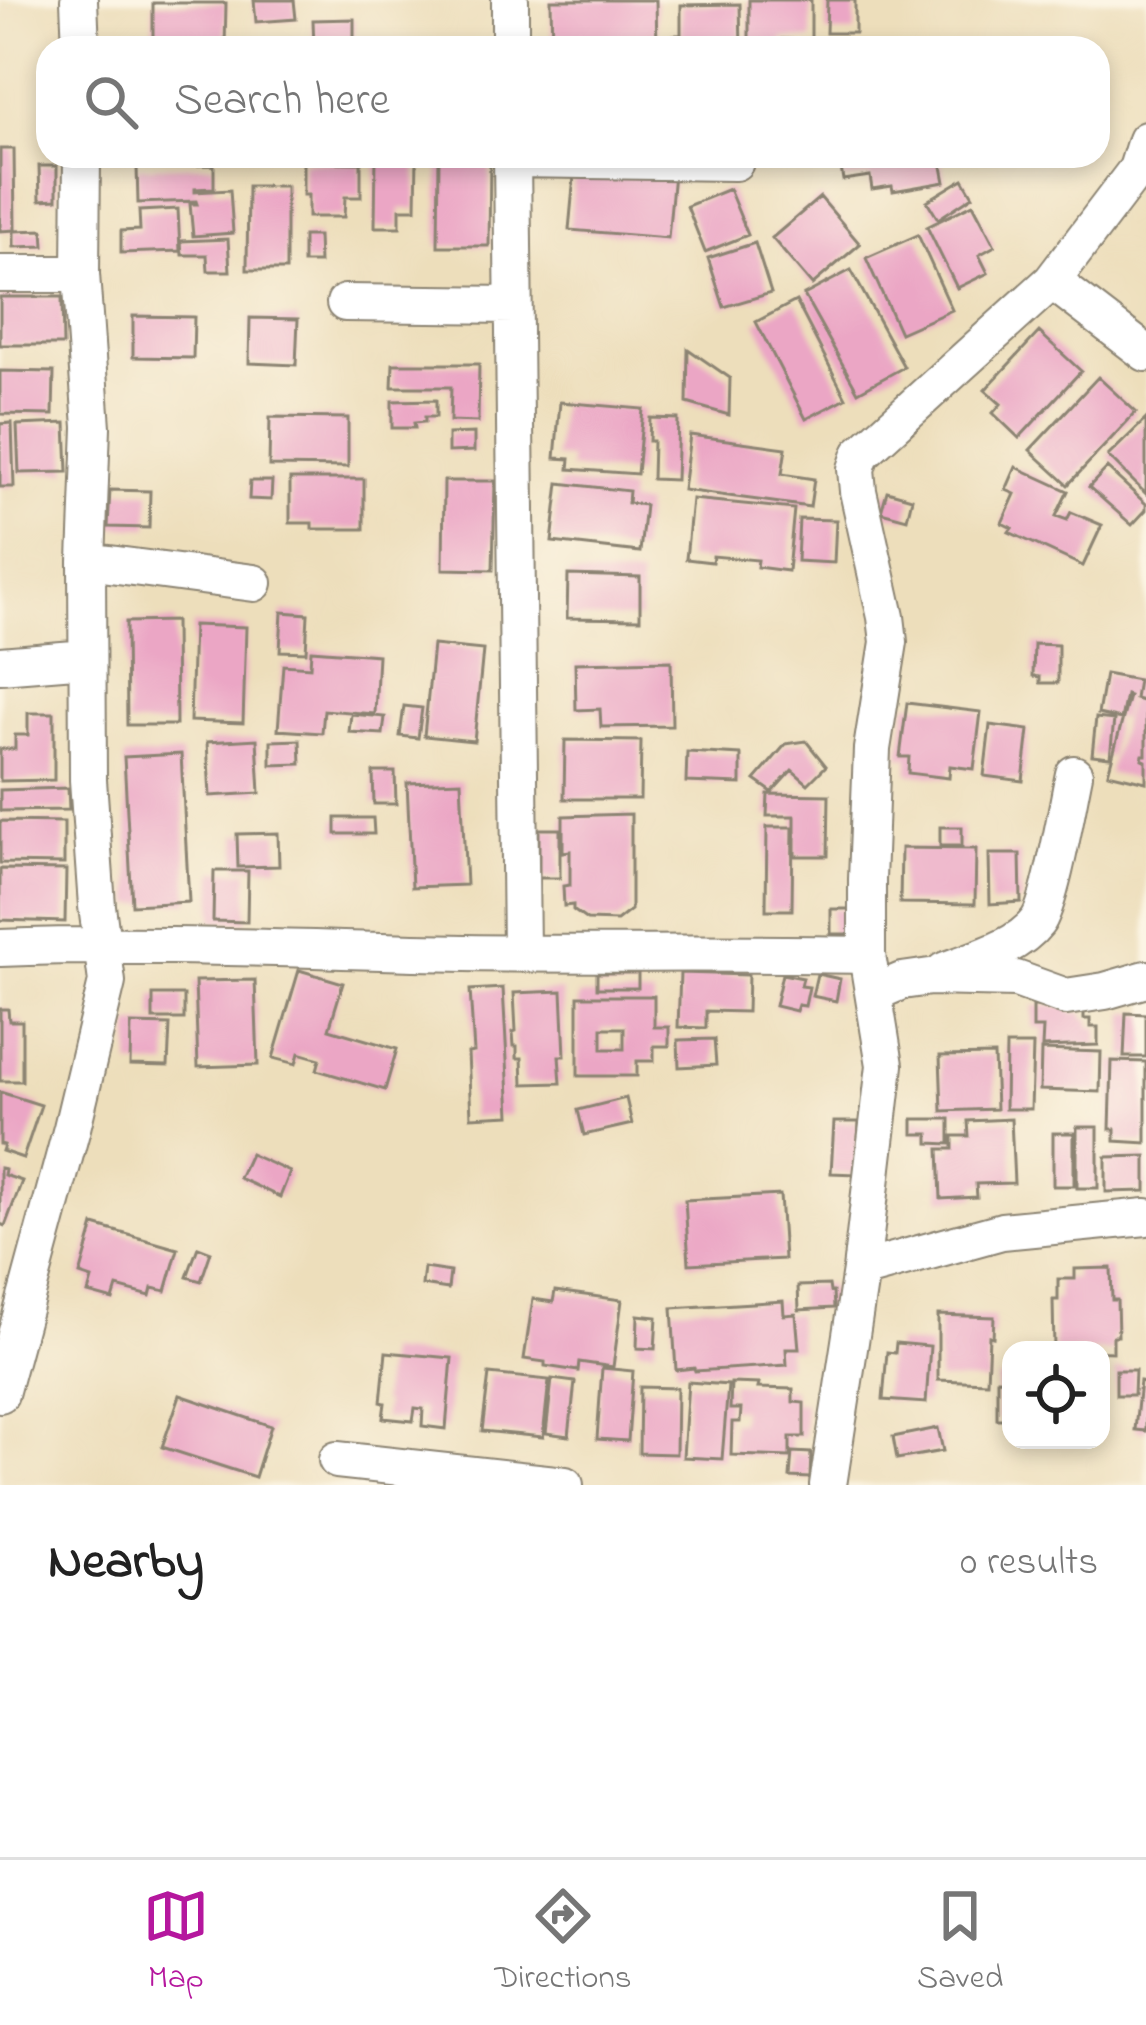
<!DOCTYPE html>
<style>
:root{--surface:#fff;--page:#f2f2f2;--text:#222;--muted:#767676;--line:#e0e0e0;--accent:#b5179e}
body{margin:0;font-family:"Indie Flower",sans-serif;background:var(--page);color:var(--text)}
.controls{position:absolute;right:36px;bottom:36px;display:grid;overflow:hidden;border-radius:24px;box-shadow:0 6px 18px #0003}
.controls button{width:108px;height:108px;display:grid;place-items:center;padding:0;border:0;border-bottom:3px solid var(--line);background:var(--surface);color:var(--text);font:60px sans-serif}
.list{margin:0;padding:0;list-style:none}
h2{display:flex;justify-content:space-between;align-items:center;height:156px;margin:0;padding:0 48px;font-size:51px}
h2 small{font-size:39px;font-weight:400;color:var(--muted)}
.icon{flex:none;width:66px;height:66px;fill:none;stroke:currentColor;stroke-width:2;stroke-linecap:round;stroke-linejoin:round}
.map{position:relative;flex:none;width:1146px;height:1485px;overflow:hidden}
.search{position:absolute;background:var(--surface);box-shadow:0 6px 18px #0003;left:36px;right:36px;top:36px;height:132px;display:flex;align-items:center;gap:30px;box-sizing:border-box;padding:0 42px;border-radius:36px;color:var(--muted);font-size:45px}
.sheet{height:372px;background:var(--surface)}
nav{display:flex;justify-content:space-around;align-items:center;box-sizing:border-box;height:168px;border-top:3px solid var(--line);background:var(--surface);font-size:33px;color:var(--muted)}
nav a{display:grid;justify-items:center;gap:6px}
nav .on{color:var(--accent)}
.map>svg:first-child{display:block}
.building{fill:#eba6c5;fill-rule:evenodd}
.lines{fill:none;stroke-linecap:round;stroke-linejoin:round}
.minor-casing{stroke:#8c8473;stroke-width:40}
.minor{stroke:#fff;stroke-width:36}
</style>
<div class="map">
<svg width="1146" height="1485" viewBox="0 0 1146 1485">
<rect width="100%" height="100%" fill="#fcf5e5"/>
<filter id="ink" filterUnits="userSpaceOnUse"><feTurbulence type="fractalNoise" baseFrequency=".00833" numOctaves="2"/><feDisplacementMap in="SourceGraphic" scale="24" xChannelSelector="R" yChannelSelector="G"/><feConvolveMatrix kernelMatrix="1 2 1 2 8 2 1 2 1" color-interpolation-filters="sRGB"/></filter>
<filter id="wash" filterUnits="userSpaceOnUse"><feTurbulence type="fractalNoise" baseFrequency=".004" numOctaves="4" result="noise"/><feDisplacementMap in="SourceGraphic" scale="48" xChannelSelector="R" yChannelSelector="G"/><feGaussianBlur stdDeviation="2.7" result="paint"/><feColorMatrix in="noise" values="0 0 0 0 0 0 0 0 0 0 0 0 0 0 0 0 0 1.4 0 .05"/><feComposite in="paint" operator="in"/></filter>
<g filter="url(#wash)">
<rect width="100%" height="100%" fill="#eddebb"/>
<g id="blocks">
<path class="building" d="M254,0h40l2,19 -40,3z
M551,0h105l1,48h-105z
M749,0h62v40l-29,-1v9h-33z
M827,0h28v33h-29z
M153,3h73l-1,45h-72z
M740,4l1,44h-66l-1,-13h7v-30z
M354,19v29h-40l-1,-28z
M0,149h14l1,81 -15,1z
M376,156h41l-1,53h-16v18h-25z
M439,156h51l-1,90h-51z
M839,156h101l5,26 -52,9 -1,-5 -20,3 -2,-13 -27,4z
M303,162l58,1v34h-16l-1,20h-36v-22h-5z
M214,165v23l-19,1v3l35,-2 3,43 -40,3 -3,-32h7l-1,-3 -58,2 -1,-36z
M575,165l99,8 -6,65 -99,-8z
M39,166h18v33l-17,1z
M963,179l10,17 -35,23 -11,-18z
M248,186h38v84h-39z
M729,189l19,46 -43,17 -18,-46z
M820,197l40,47 -48,41 -40,-47z
M973,204l22,42 -16,9 9,18 -31,15 -30,-61z
M178,209l2,42 -59,2v-22l19,-1 -1,-19z
M43,230l1,16 -30,1v-16z
M918,235l34,75 -52,23 -34,-75z
M303,236h15l1,27h-16z
M228,239l2,32h-22l-1,-16h-25l-1,-14z
M755,243l16,50 -47,14 -16,-49z
M851,270l53,97 -46,25 -54,-97z
M0,297h62l1,48h-63z
M796,301l50,97 -40,21 -50,-97z
M133,316l61,1 -1,41 -60,-1z
M250,318l48,1 -2,46 -47,-2z
M1039,332l42,39 -62,67 -26,-25 8,-9 -16,-14z
M688,349l42,29 -1,37 -42,-12z
M393,364h86l-1,58 -28,-1 1,-34h-59z
M0,371l54,1 -1,43 -53,-1z
M1098,377l38,35 -68,73 -38,-35z
M436,400v17h-11v5l-11,1 1,5h-23v-27z
M560,402l83,7 -6,65 -68,-5 1,-10 -15,-1z
M270,417l78,1v49l-79,-1z
M650,418l28,1 -2,61 -24,-1 1,-38h-4z
M1146,419v75l-38,-38z
M12,423l2,64h-14v-63z
M66,423l2,49 -49,1 -2,-48z
M474,433v18l-26,1v-18z
M690,435l96,13 -4,26 32,5 -4,28 -127,-17z
M1016,467l52,24 -12,25 11,4 4,-8 31,13 -19,41 -74,-34 3,-4 -10,-5 13,-29 -9,-4z
M1107,468l39,36v6l-14,15 -43,-38z
M290,479h74v50h-52v-6h-22z
M250,481h22l-1,19 -22,-1z
M444,481h51l-2,89 -50,-1z
M559,483l70,8 -1,12 17,2 -5,47 -88,-10z
M110,490l40,1 -1,37 -41,-1z
M887,491l25,7 -5,21 -26,-7z
M692,499l102,10 -6,62 -31,-4 1,-7 -45,-4 -1,6 -26,-3z
M799,519l37,1 -2,43 -37,-2z
M568,575l72,2v42l-73,-1z
M282,612l26,2 -2,38 -26,-1z
M175,621l1,104h-49l-1,-103z
M193,625l53,2 -3,96 -53,-2z
M1034,644l24,1v38h-18v-6l-7,-1z
M433,645l50,5 -9,91 -50,-5z
M311,650l67,5 -3,59 -51,-4 -2,23 -44,-3 5,-65 27,2z
M671,661l1,65 -71,1 -1,-18 -24,1 -1,-47z
M1105,674l33,6 -3,19 11,3v53h-3l-1,4 4,2v21l-38,-9 21,-77 -3,-1 -5,24 -23,-5z
M907,703l74,9 -7,57 -24,-3 -1,12 -41,-5 1,-16h-9z
M404,706l18,2 -4,30 -18,-2z
M28,713h26v67l-54,1v-32h15v-14h13z
M351,714l34,3 -2,17 -34,-2z
M1096,718l18,2 -4,37 -18,-2z
M990,725l39,5 -6,51 -39,-5z
M257,739l3,54 -50,3 -3,-54z
M300,740l1,24 -30,1v-24z
M565,740l76,1 -1,58h-76z
M806,741l20,25 -18,18 -16,-14 -20,22 -17,-12 31,-36z
M687,752l54,3v29l-55,-2z
M181,754l8,148 -57,3 -8,-148z
M373,772h22l1,32h-22z
M461,781l5,104 -54,2 -5,-104z
M68,788l1,22 -69,1v-21z
M768,794l61,1 -1,61h-33v-40h-28z
M631,814v96l-14,11 -30,-1 -14,-10v-5l-9,1 -1,-20 7,-1v-34l-7,1v-36z
M336,818h37l1,16h-38z
M0,821l64,1v42l-64,-1z
M767,827h26l-1,83h-26z
M940,827h22v19h-22z
M539,829h21v49h-21z
M278,833l1,33 -41,1 -1,-33z
M901,848l75,1 -1,55 -75,-1z
M989,854h31l1,48 -31,2z
M0,869l66,1 -1,52 -65,-2z
M214,871h34l-1,51 -34,-1z
M831,909h19v25h-19z
M299,970l44,13 -14,46 68,20 -12,41 -68,-20 3,-11 -21,-6 -3,11 -23,-6z
M597,973h41v15h-41z
M680,973l68,2 -1,37 -41,-1v17l-28,-1z
M782,974l21,4 -2,8 8,1 -4,19 -7,-1 -2,6 -21,-5z
M817,974l23,5 -4,22 -24,-5z
M255,980l3,85 -60,2 -3,-86z
M503,988l7,127 -39,2 -3,-64 6,-1 -4,-62z
M562,991l3,65h-6l2,27 -38,1 -1,-26h-5v-12h-3l-1,-14 3,-1 -2,-38z
M153,995h31v24h-31z
M578,996h76v31h15v19h-15v15h-17v15h-59zM602,1028h22v21h-22z
M1033,1006h37v7h14v6h6v8h8v18l-56,2 1,-19h-10z
M0,1009h8l1,12h13v60h-22z
M1126,1013l20,1v43h-22z
M131,1024l39,1 -2,41 -38,-1z
M714,1039l2,26 -37,2 -1,-27z
M1006,1045h27l-2,64h-26z
M1041,1050l60,2 -1,40 -60,-2z
M994,1055l2,54 -54,2 -2,-55z
M1112,1061l34,1v81l-31,-2v-12h-5z
M0,1092l41,13 -18,53 -21,-7 2,-6 -4,-1z
M626,1098l6,26 -48,11 -6,-25z
M913,1119h37v25l-21,-1v-9h-16z
M1011,1119l3,64 -38,1 1,13 -36,2 -2,-50h14v-13h16l-1,-15z
M834,1122h25l-3,52 -25,-1z
M1077,1127h21v61h-21z
M1053,1133h21v53h-21z
M250,1154l40,18 -10,25 -41,-19z
M1146,1156v35l-40,1v-35z
M0,1168l5,1 -1,6 18,6 -17,45 -5,-2z
M780,1195l4,64 -95,5 -4,-64z
M94,1225l84,24 -12,42 -14,-3 -2,8 -33,-9 -4,13 -25,-7 4,-14 -12,-4z
M198,1247l13,5 -10,29 -14,-4z
M424,1268l26,4 -2,17 -26,-4z
M1111,1268l1,32h5l1,36h-5v16l-59,-2 -1,-50h5v-21h17v-10z
M829,1285l1,7h3l1,16 -35,2 -1,-24z
M555,1291l67,9 -9,67 -34,-5 -1,9 -33,-5v-4l-21,-3 9,-60 20,3z
M783,1301l1,14 12,-1 3,35h-13l1,16 -92,6 -1,-3 -18,2 -4,-62z
M638,1315l19,2 -2,32 -18,-1z
M938,1315l56,2 -1,20 -4,-1 -2,46 -49,-2z
M896,1343l34,3 -4,57 -43,-3 4,-48 8,1z
M386,1352l66,6 -6,71 -24,-3 1,-17 -8,-1 -2,13 -30,-3 2,-15 -4,-1z
M602,1368l31,3 -5,70 -31,-2z
M1116,1370h19l-1,25h-18z
M489,1374l60,6 -6,57 -61,-6z
M552,1379l23,3 -6,54 -23,-3z
M997,1379l14,1v39h-14z
M1140,1381l6,1v49l-11,-1z
M688,1382l40,3 -6,74 -39,-2z
M731,1383l28,1 -1,4 35,1v13l11,1v34h-14v20l-59,-2 1,-33h8l1,-13h-11z
M640,1387l37,1 -1,66 -37,-1z
M180,1395l91,31 -16,51 -93,-30z
M938,1428l5,23 -46,8 -4,-22z
M792,1452l19,1 -1,25 -20,-1z"/>
</g>
</g>
<g filter="url(#ink)">
<use href="#blocks" fill-opacity="0" stroke="#8c8473" stroke-width="3"/>
<g class="lines">
<g class="minor-casing">
<path id="minor" d="M79,0l2,48
M510,0v48
M512,156l9,796
M512,159l223,3
M0,274h81
M1052,281l94,72
M345,303l168,2
M87,561l167,22
M0,665l87,-7
M0,948c155,-6 310,2 465,5 134,2 268,-1 402,2
M944,971c30,-12 72,-22 93,-49 14,-18 31,-120 37,-148
M874,993l28,-12 28,-4 86,2 50,18 39,-6 41,-12
M861,1270l141,-39 144,-14
M0,1394l72,-266 35,-146 -10,-76 -9,-126 -1,-219 5,-134 -11,-153 1,-118
M337,1460l228,25
M828,1485l33,-215 24,-205 -18,-110v-75l5,-131 17,-107 -3,-25 -28,-126 -2,-22 5,-15 191,-173 85,-112 9,-29"/>
</g>
<use href="#minor" class="minor"/>
</g>
</g>
</svg>
<div class="controls">
<button><svg class="icon" aria-label="locate" viewBox="0 0 24 24"><circle cx="12" cy="12" r="6"/><path d="M12 2v4M12 18v4M2 12h4M18 12h4"/></svg></button>
</div>
<div class="search"><svg class="icon" aria-label="search" viewBox="0 0 24 24"><circle cx="10" cy="10" r="6"/><path d="M15 15l6 6"/></svg>Search here</div>
</div>
<section class="sheet">
<h2>Nearby<small>0 results</small></h2>
<ul class="list">
</ul>
</section>
<nav>
<a class="on"><svg class="icon" aria-label="map" viewBox="0 0 24 24"><path d="M3 6l6-2 6 2 6-2v14l-6 2-6-2-6 2zM9 4v14M15 6v14"/></svg>Map</a>
<a><svg class="icon" aria-label="directions" viewBox="0 0 24 24"><path d="M12 3l9 9-9 9-9-9zM9 14v-3h6M13 9l2 2-2 2"/></svg>Directions</a>
<a><svg class="icon" aria-label="saved" viewBox="0 0 24 24"><path d="M7 4h10v16l-5-4-5 4z"/></svg>Saved</a>
</nav>
